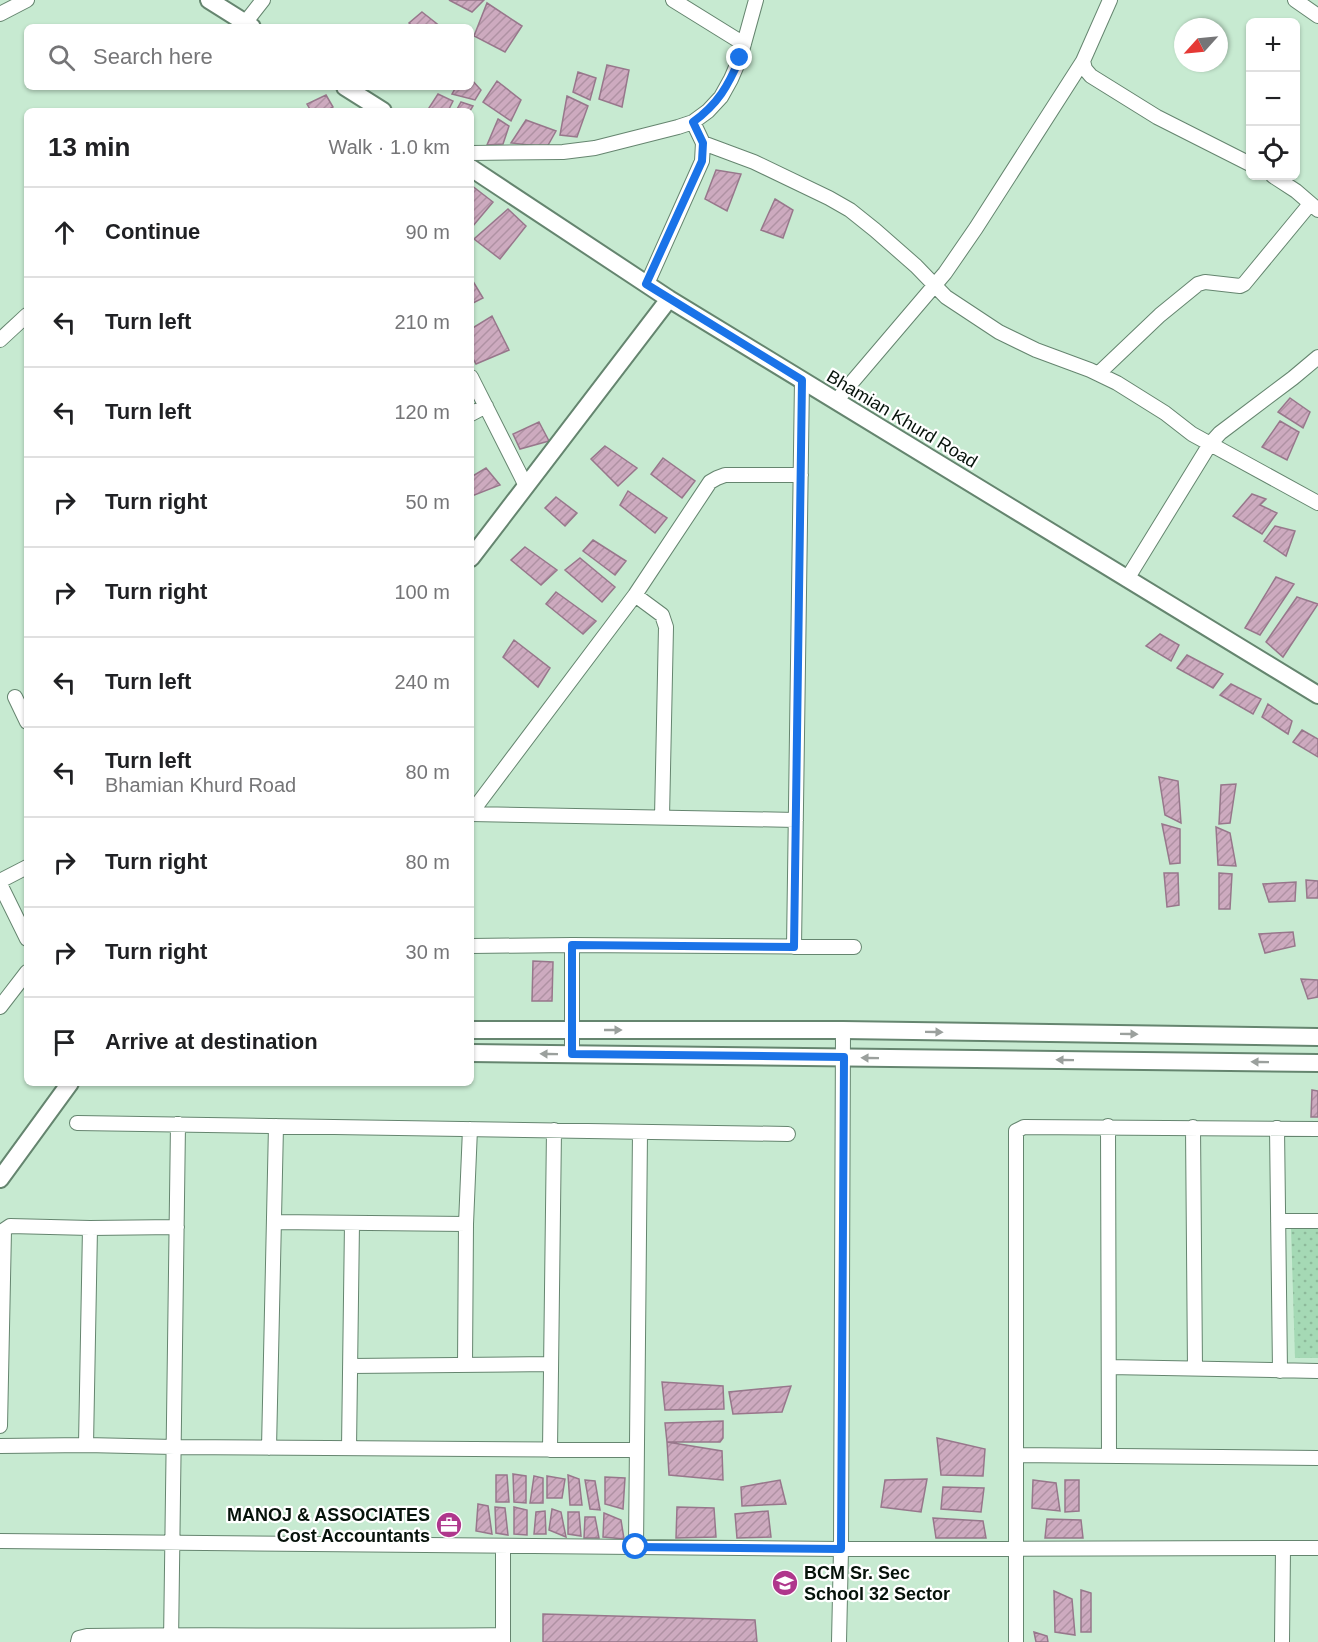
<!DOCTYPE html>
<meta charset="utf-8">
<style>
:root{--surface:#fff;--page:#f2f2f2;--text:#202124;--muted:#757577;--line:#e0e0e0}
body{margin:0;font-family:Arial,sans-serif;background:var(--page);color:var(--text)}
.controls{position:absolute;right:18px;top:18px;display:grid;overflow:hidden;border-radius:9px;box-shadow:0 2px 4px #0004}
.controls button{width:54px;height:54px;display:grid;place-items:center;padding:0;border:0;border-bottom:2px solid var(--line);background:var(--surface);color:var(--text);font:30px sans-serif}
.compass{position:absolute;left:1174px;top:18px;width:54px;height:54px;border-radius:50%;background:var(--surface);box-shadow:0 2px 4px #0004;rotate:243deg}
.stop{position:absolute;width:18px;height:18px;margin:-14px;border:4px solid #1a73e8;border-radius:50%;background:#fff}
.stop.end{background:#1a73e8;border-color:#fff;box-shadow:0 2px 6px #0008}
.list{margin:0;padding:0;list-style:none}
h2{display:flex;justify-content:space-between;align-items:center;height:78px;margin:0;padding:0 24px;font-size:26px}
h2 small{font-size:20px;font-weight:400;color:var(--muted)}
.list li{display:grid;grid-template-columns:39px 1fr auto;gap:18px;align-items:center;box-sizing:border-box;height:90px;padding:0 24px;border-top:2px solid var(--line)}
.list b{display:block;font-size:22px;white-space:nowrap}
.list p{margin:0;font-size:20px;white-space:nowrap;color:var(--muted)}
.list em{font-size:20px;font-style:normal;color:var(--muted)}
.icon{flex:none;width:33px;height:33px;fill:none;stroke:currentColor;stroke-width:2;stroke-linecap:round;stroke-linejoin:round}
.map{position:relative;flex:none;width:1318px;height:1642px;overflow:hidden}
.search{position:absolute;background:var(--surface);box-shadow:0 2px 4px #0004;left:24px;top:24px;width:450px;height:66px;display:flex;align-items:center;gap:15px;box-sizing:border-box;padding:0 21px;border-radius:9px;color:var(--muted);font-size:22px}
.panel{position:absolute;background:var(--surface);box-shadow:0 2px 4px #0004;left:24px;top:108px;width:450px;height:978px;border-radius:9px}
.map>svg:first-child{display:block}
.grass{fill:url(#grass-dots)}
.building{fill:url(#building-hatch);stroke:#97778b;stroke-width:1.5}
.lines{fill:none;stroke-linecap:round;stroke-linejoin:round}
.minor-casing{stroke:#65856f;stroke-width:16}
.tertiary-casing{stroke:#65856f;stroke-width:20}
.minor{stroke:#fff;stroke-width:14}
.tertiary{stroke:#fff;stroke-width:16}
.oneway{fill:#9ba09d}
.route{stroke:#1a73e8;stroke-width:8}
.labels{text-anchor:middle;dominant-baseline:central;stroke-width:4.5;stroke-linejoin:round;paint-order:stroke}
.street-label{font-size:18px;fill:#06120a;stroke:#fff}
.poi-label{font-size:18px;font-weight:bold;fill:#06120a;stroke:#fff;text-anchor:end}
</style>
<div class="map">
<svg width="1318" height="1642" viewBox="0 0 1318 1642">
<defs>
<pattern id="grass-dots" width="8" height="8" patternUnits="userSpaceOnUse" patternTransform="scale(1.5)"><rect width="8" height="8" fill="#a5d9b5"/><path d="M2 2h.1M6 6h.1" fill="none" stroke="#8db99a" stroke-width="1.8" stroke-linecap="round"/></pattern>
<pattern id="building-hatch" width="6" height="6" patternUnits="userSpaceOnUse" patternTransform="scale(1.5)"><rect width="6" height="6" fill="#cdaabf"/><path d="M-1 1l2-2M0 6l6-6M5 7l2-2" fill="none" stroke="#af91a3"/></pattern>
</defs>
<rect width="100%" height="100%" fill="#c7ead1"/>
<path class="grass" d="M1291,1228h27v130h-23z"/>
<path class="building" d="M449,0h35l-12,12z
M487,3l35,23 -17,26 -31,-16z
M422,12l19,15h-27l-5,-4z
M607,65l22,5 -7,37 -23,-8z
M578,72l18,6 -6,22 -17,-8z
M471,79l10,11 -6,10 -23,-6 4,-7h15z
M497,81l24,19 -10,21 -28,-19z
M438,94l15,7 -5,10h-21z
M326,95l7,12 -7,4h-15l-4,-7z
M567,96l21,10 -11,31 -17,-2z
M461,102l12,4 -3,5h-14z
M498,119l11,7 -6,18 -16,1z
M526,120l30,11 -9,16 -36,-4z
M716,170l25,4 -14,37 -22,-12z
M471,185l22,17 -20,24 -2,-2z
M775,199l18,11 -10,28 -22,-8z
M508,209l18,17 -26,33 -26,-20z
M471,278l12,20 -12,6z
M492,316l17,34 -33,14 -5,-9v-26z
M1290,398l20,14 -7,16 -25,-16z
M1280,421l19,11 -12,28 -25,-13z
M539,422l10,19 -29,8 -7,-15z
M605,446l32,22 -19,18 -27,-27z
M663,458l32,23 -13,17 -31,-24z
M486,468l14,17 -28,11 -1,-19z
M628,491l39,27 -12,15 -35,-28z
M1252,494l14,5 -6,6 17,8 -15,21 -29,-18z
M556,497l21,16 -12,13 -20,-18z
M1275,526l20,5 -9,25 -22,-15z
M593,540l33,21 -11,14 -32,-24z
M525,547l32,23 -16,15 -30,-25z
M580,558l35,29 -13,15 -37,-32z
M1276,577l18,7 -34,51 -15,-7z
M556,592l40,29 -13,13 -37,-30z
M1297,597l21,7 -35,53 -17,-15z
M1160,634l19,11 -8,16 -25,-15z
M514,640l36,28 -12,19 -35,-30z
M1187,655l36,19 -10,14 -36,-20z
M1231,684l30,15 -8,15 -33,-19z
M1268,704l24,17 -4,13 -26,-17z
M1302,730l16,9v18l-25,-15z
M1159,777l19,4 3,42 -16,-8z
M1236,784l-6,39 -11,1 2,-39z
M1162,824l18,5v34l-10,1z
M1216,827l14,6 6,33 -18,-1z
M1164,873h14l1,32 -12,2z
M1219,873l13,1 -2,35h-11z
M1306,880l12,1v17h-11z
M1296,882l-1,19 -26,1 -6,-18z
M1293,932l2,14 -30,7 -6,-19z
M533,961l20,1 -1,39h-20z
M1301,979l17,1v17l-10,2z
M1312,1090l6,1v26h-7z
M662,1382l61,4 1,23 -59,1z
M791,1386l-9,26 -49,2 -4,-22z
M723,1421v17l-3,4h-53l-2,-19z
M937,1438l48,11 -2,27 -42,-1z
M667,1442l55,9 1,29 -54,-5z
M513,1474l13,2v27l-12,-1z
M496,1475h11l2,27h-13z
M568,1475l11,4 3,26h-12z
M534,1476l9,2v25h-13z
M547,1476l18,3 -3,19h-15z
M605,1477l20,1 -2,31 -18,-5z
M927,1479l-6,33 -40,-5 4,-27z
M585,1480l10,1 5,29 -10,-1z
M780,1480l6,24 -44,2 -1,-19z
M1033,1480l23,3 4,28 -28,-3z
M1065,1480h14v31l-14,1z
M943,1487l41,1 -3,24 -40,-3z
M478,1504l10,2 4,28 -16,-3z
M495,1507l10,1 3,27 -12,-2z
M514,1507l13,3v25l-13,-1z
M677,1507l37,1 2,29 -40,1z
M552,1509l9,3 5,25 -17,-7z
M545,1511l1,23h-12l2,-22z
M768,1511l3,26 -34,1 -2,-24z
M568,1512h11l2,24 -13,-2z
M604,1513l17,7 3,19 -21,-2z
M585,1517h10l4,21h-15z
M933,1518l50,3 3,17h-50z
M1047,1519l34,1 2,18h-38z
M1081,1590l10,3v39h-10z
M1054,1591l18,8 3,36 -20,-3z
M543,1614l212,6 2,22h-214z
M1034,1632l13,4 1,6h-12z"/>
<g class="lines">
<g class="minor-casing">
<path id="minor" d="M673,0l71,44
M1110,0l-27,61 2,8 6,7 66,41 93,47
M1295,0l23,16
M0,14l27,-14
M245,23l18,-23
M703,143l51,19 75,36 21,12 25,20 41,36 30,31 53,35 37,18 54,20 27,13 48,30 27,21 126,69
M471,153l92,-1 32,-4 83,-21 15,-5 15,-11 13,-14 10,-18 9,-21 16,-58
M1273,176l23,15 22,19
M647,284l55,-123 1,-18 -10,-21
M0,340l27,-25
M1098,374l62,-59 38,-31 7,-2 35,4 4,-2 66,-80
M471,377l55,109
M836,401l109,-128 31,-45 107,-167
M471,414l15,-8
M1127,579l83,-135 10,-11 73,-55 25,-21
M635,595l27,20 4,12 -4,190
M15,697l12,25
M471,813l164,-218 75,-113 7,-4 8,-3h76
M471,814l325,6
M0,881l27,-14
M0,884l27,55
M471,946l101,-1 282,2
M794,947l8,-567
M0,1007l27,-35
M572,1054v-109
M77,1123l711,11
M1108,1126l1,330
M1193,1127l2,242
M1277,1128l3,243
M1278,1221h40
M274,1222l192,2
M465,1365l1,-141 4,-95
M350,1366l201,-2
M1109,1367l209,4
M0,1426l4,-196 6,-4 80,2 87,-1
M86,1445l4,-217
M0,1446l86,-1 88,2 463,3
M269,1448l7,-322
M349,1448l3,-225
M550,1450l4,-320
M1016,1455l302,3
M0,1541l841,8 477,-1
M636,1547l4,-415
M78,1642l1,-4 8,-2c139,-2 277,1 416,-1
M171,1642l7,-518
M503,1642v-96
M839,1642l2,-93 2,-519
M1016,1642v-511l8,-4 294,2
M1282,1642l1,-93"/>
</g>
<g class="tertiary-casing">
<path id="tertiary" d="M209,0l43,27
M345,87l38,24
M471,168l198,131 649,396
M471,558l198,-259
M471,1030h372l475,7
M471,1053l847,10
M0,1179l70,-96"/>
</g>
<use href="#minor" class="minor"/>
<use href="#tertiary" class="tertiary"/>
</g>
<defs><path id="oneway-solid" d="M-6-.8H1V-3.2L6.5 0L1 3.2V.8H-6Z" transform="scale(1.5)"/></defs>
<g class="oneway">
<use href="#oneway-solid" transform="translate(613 1030)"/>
<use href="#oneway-solid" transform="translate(934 1032) rotate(1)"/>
<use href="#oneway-solid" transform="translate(1129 1034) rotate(1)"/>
<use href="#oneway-solid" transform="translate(549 1054) rotate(-179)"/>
<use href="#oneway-solid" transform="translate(870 1058) rotate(-179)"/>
<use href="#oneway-solid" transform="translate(1065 1060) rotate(-179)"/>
<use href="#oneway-solid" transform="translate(1260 1062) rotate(-179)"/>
</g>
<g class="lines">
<path class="route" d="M636,1547l205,2 3,-492 -272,-3v-109l222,2 8,-567 -156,-96 56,-123 1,-18 -10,-21c25,-18 35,-36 47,-64"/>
</g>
<defs>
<g id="office-disc" transform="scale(1.35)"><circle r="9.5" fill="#af378c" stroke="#fff"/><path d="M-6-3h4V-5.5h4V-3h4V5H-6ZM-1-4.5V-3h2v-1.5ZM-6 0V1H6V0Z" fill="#fff"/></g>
<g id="school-disc" transform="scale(1.35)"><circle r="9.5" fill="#af378c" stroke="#fff"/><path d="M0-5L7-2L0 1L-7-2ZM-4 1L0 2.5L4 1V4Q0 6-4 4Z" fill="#fff"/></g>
</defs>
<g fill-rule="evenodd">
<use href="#office-disc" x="449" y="1525"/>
<use href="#school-disc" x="785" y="1583"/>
</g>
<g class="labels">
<g class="street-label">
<text transform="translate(902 419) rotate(31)">Bhamian Khurd Road</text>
</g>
<g class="poi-label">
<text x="430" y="1515">MANOJ &amp; ASSOCIATES<tspan x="430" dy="21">Cost Accountants</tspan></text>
<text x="804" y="1573" text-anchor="start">BCM Sr. Sec<tspan x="804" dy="21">School 32 Sector</tspan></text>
</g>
</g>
</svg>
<div class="controls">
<button>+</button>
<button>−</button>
<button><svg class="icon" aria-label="locate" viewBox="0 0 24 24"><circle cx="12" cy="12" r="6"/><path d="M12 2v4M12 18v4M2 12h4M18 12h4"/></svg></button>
</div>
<svg class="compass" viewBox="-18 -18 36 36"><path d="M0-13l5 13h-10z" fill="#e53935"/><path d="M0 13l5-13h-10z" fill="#757577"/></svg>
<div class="stop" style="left:636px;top:1547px"></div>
<div class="stop end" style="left:740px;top:58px"></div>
<div class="search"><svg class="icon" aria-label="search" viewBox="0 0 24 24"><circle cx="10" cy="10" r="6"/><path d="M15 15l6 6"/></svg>Search here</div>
<section class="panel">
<h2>13 min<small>Walk · 1.0 km</small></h2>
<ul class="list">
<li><svg class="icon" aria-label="ahead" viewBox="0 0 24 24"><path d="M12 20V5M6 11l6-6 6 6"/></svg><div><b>Continue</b></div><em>90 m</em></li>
<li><svg class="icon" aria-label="left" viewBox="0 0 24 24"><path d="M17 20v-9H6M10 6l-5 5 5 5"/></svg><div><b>Turn left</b></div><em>210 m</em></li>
<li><svg class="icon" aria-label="left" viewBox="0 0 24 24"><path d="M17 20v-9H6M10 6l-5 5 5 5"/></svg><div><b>Turn left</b></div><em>120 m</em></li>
<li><svg class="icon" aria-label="right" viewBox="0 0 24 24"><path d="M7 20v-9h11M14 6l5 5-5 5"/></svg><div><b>Turn right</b></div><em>50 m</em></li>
<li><svg class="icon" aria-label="right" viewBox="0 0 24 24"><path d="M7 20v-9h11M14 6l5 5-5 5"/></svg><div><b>Turn right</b></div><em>100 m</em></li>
<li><svg class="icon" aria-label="left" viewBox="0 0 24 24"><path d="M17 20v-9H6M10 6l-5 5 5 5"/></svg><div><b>Turn left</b></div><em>240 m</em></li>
<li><svg class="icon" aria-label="left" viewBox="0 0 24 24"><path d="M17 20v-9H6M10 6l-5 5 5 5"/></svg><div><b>Turn left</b><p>Bhamian Khurd Road</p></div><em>80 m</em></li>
<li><svg class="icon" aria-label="right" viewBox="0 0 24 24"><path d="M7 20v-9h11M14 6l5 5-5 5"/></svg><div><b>Turn right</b></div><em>80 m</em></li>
<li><svg class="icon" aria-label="right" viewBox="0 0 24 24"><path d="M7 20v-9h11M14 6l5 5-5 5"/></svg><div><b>Turn right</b></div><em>30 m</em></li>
<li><svg class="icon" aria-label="arrive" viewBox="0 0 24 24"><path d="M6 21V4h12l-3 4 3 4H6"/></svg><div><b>Arrive at destination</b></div></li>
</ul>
</section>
</div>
